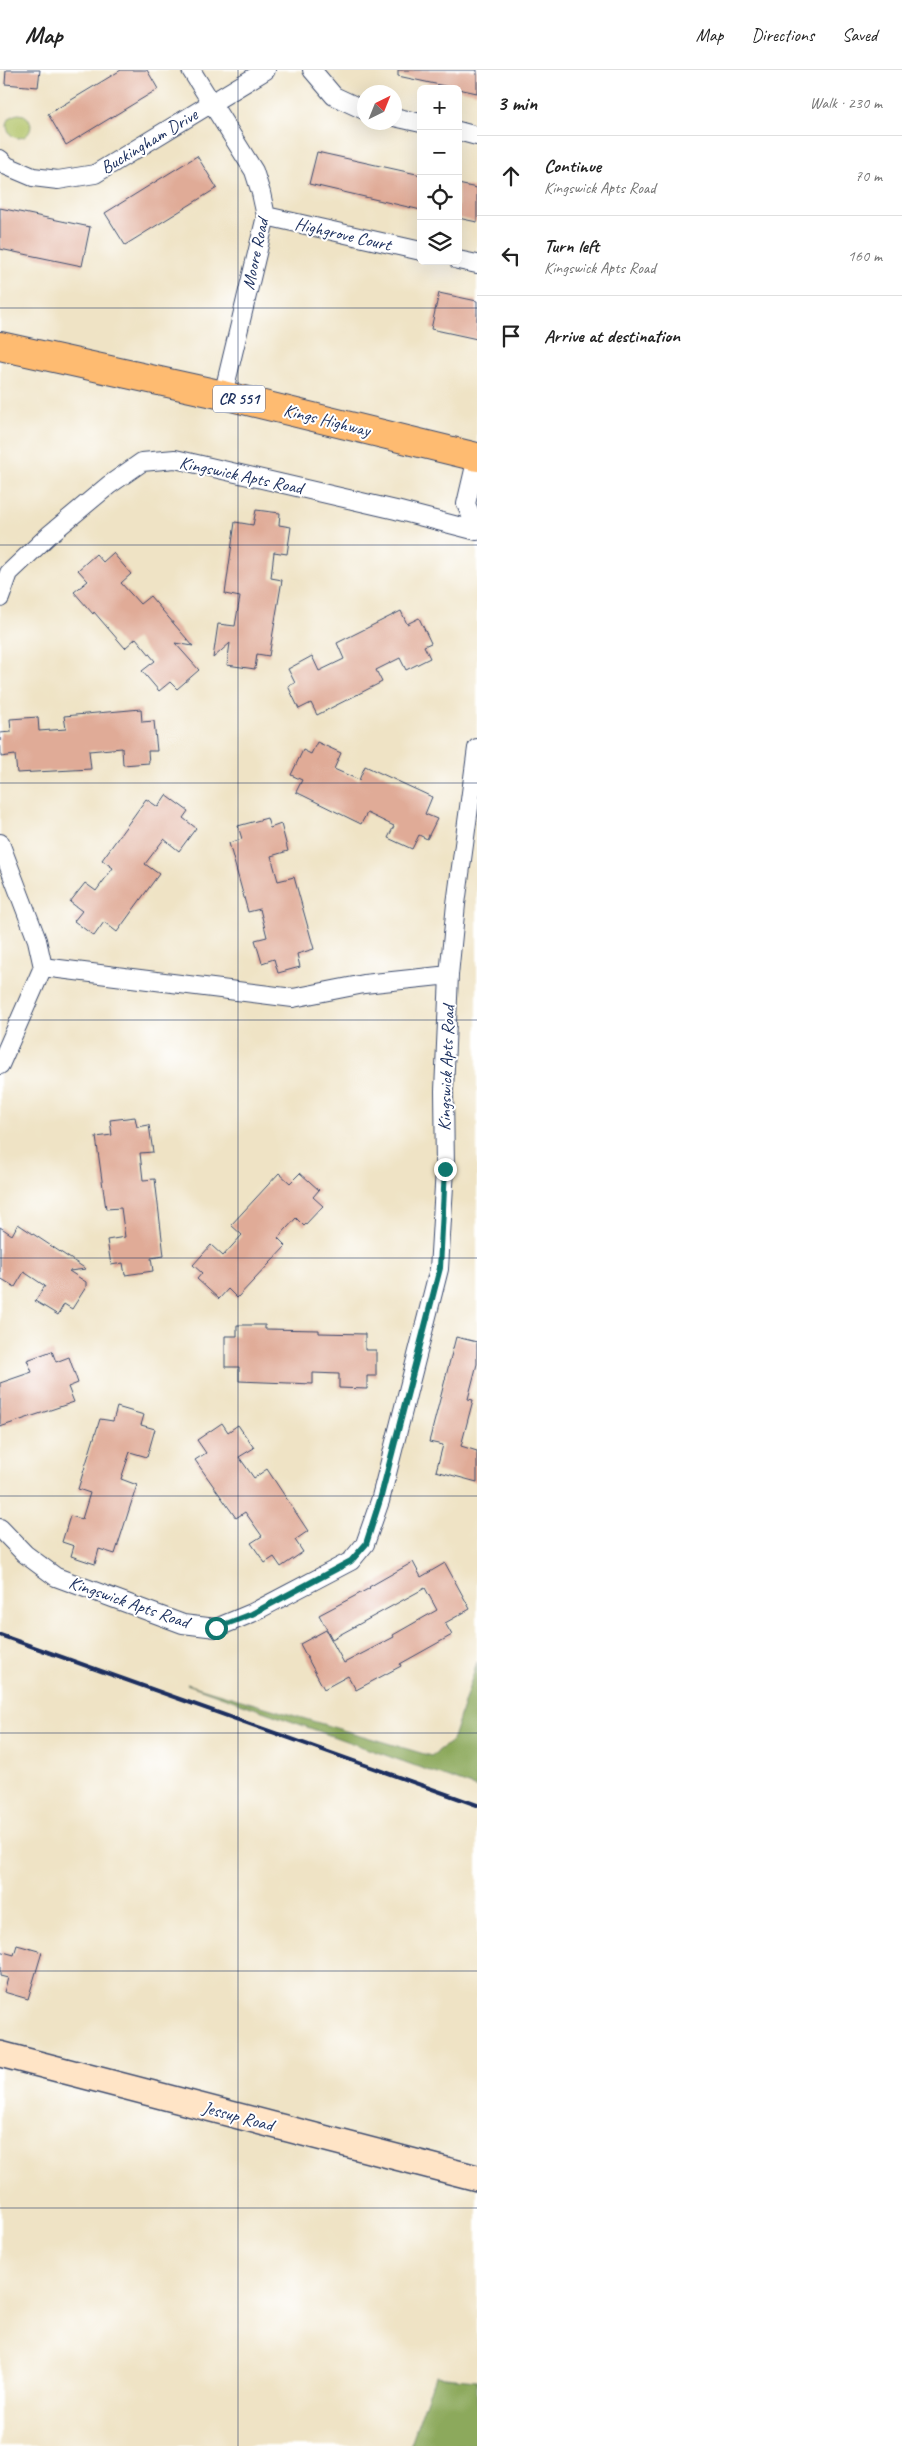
<!DOCTYPE html>
<meta charset="utf-8">
<style>
:root{--surface:#fff;--page:#f6f6f6;--text:#222;--muted:#767676;--line:#e0e0e0}
body{margin:0;font-family:Caveat,sans-serif;background:var(--page);color:var(--text)}
.controls{position:absolute;right:15px;top:15px;display:grid;overflow:hidden;border-radius:8px;box-shadow:0 5px 20px #0002}
.controls button{width:45px;height:45px;display:grid;place-items:center;padding:0;border:0;border-bottom:1px solid var(--line);background:var(--surface);color:var(--text);font:25px sans-serif}
.compass{position:absolute;left:357px;top:15px;width:45px;height:45px;border-radius:50%;background:var(--surface);box-shadow:0 5px 20px #0002;rotate:43deg}
.stop{position:absolute;width:15px;height:15px;margin:-11px;border:4px solid #0f766e;border-radius:50%;background:#fff}
.stop.end{background:#0f766e;border-color:#fff;box-shadow:0 1px 5px #0008}
.list{margin:0;padding:0;list-style:none}
h2{display:flex;justify-content:space-between;align-items:center;height:65px;margin:0;padding:0 20px;font-size:21px}
h2 small{font-size:16px;font-weight:400;color:var(--muted)}
.list li{display:grid;grid-template-columns:32px 1fr auto;gap:15px;align-items:center;box-sizing:border-box;height:80px;padding:0 20px;border-top:1px solid var(--line)}
.list b{display:block;font-size:19px;white-space:nowrap}
.list p{margin:0;font-size:16px;white-space:nowrap;color:var(--muted)}
.list em{font-size:16px;font-style:normal;color:var(--muted)}
.icon{flex:none;width:28px;height:28px;fill:none;stroke:currentColor;stroke-width:2;stroke-linecap:round;stroke-linejoin:round}
.map{position:relative;flex:none;width:477px;height:2376px;overflow:hidden}
header{display:flex;align-items:center;gap:30px;box-sizing:border-box;height:70px;padding:0 25px;background:var(--surface);border-bottom:1px solid var(--line)}
header strong{font-size:24px}
nav{display:flex;gap:28px;margin-inline-start:auto;font-size:18px}
main{display:flex}
aside{flex:1;background:var(--surface)}
.map>svg:first-child{display:block}
.green{fill:#b1c366;stroke:#667962}
.forest{fill:#8ca95b;stroke:#546c5c}
.building{fill:#e0ab97}
.lines{fill:none;stroke-linecap:round;stroke-linejoin:round}
.street-casing{stroke:#3b4a6d;stroke-width:20}
.secondary-casing{stroke:#3b4a6d;stroke-width:28}
.primary-casing{stroke:#3b4a6d;stroke-width:30}
.street{stroke:#fff;stroke-width:18}
.secondary{stroke:#ffe4c6;stroke-width:25}
.primary{stroke:#febb71;stroke-width:28}
.rail{stroke:#1b2f5e;stroke-width:4}
.route{stroke:#0f766e;stroke-width:6}
.grid{fill:none;stroke:#1b2f5e;stroke-width:1;stroke-opacity:0.55}
.labels{text-anchor:middle;dominant-baseline:central;stroke-width:4;stroke-linejoin:round;paint-order:stroke}
.shield{fill:#fff;stroke:#5f6d8e;stroke-width:1}
.shield-label{font-size:16px;font-weight:bold;fill:#1b2f5e}
.street-label{font-size:18px;fill:#1b2f5e;stroke:#fff}
</style>
<header>
<strong>Map</strong>
<nav><a>Map</a><a>Directions</a><a>Saved</a></nav>
</header>
<main>
<div class="map">
<svg width="477" height="2376" viewBox="0 0 477 2376">
<rect width="100%" height="100%" fill="#fff"/>
<filter id="ink" filterUnits="userSpaceOnUse"><feTurbulence type="fractalNoise" baseFrequency=".02" numOctaves="2"/><feDisplacementMap in="SourceGraphic" scale="10" xChannelSelector="R" yChannelSelector="G"/><feConvolveMatrix kernelMatrix="1 2 1 2 8 2 1 2 1" color-interpolation-filters="sRGB"/></filter>
<filter id="wash" filterUnits="userSpaceOnUse"><feTurbulence type="fractalNoise" baseFrequency=".0096" numOctaves="4" result="noise"/><feDisplacementMap in="SourceGraphic" scale="20" xChannelSelector="R" yChannelSelector="G"/><feGaussianBlur stdDeviation="1.12" result="paint"/><feColorMatrix in="noise" values="0 0 0 0 0 0 0 0 0 0 0 0 0 0 0 0 0 1.4 0 .05"/><feComposite in="paint" operator="in"/></filter>
<g filter="url(#wash)">
<rect width="100%" height="100%" fill="#efe3c5"/>
<path class="green" d="M7 56a12 12 0 1 1 24 0a12 12 0 1 1-24 0Z"/>
<path class="forest" d="M477,1592v126l-290,-104 244,72 21,-15z
M435,2306l42,4v66h-67z"/>
<g id="blocks">
<path class="building" d="M6,0h34l-2,17 -33,-3z
M121,0h26l11,19 -92,56 -18,-31z
M398,0h79v23l-79,-17z
M317,82l104,23v35l-112,-26z
M197,86l20,32 -92,57 -20,-32z
M458,114l19,4v34l-19,-4z
M0,138l90,19 -8,39 -82,-17z
M439,223l38,8v38l-46,-10z
M256,440l24,3 -1,12 12,2 -4,27 -13,-2 -3,26 11,2 -13,76 -12,-2 -2,15 -28,-4 3,-22 -17,15 5,-34 17,2 5,-29 -15,-3 10,-72 18,3z
M113,483l18,21 -10,9 19,21 10,-8 43,50 -18,-3 24,27 -22,19 -7,-7 -11,9 -17,-20 13,-10 -19,-23 -11,10 -31,-36 -1,2 -19,-22 14,-11 -10,-11 18,-16 7,8z
M401,541l6,13 12,-6 12,25 -7,3 6,12 -24,12 -6,-12 -24,12 6,12 -65,33 -6,-12 -12,6 -11,-23 7,-3 -7,-14 24,-13 7,15 25,-12 -7,-16z
M141,639l1,13 12,-1 3,30h-9l1,12 -26,2 -1,-17 -33,3 2,18 -74,4 -2,-18 -14,2 -1,-24 11,-1 -1,-13 28,-2 1,14 27,-2 -2,-13z
M317,672l24,11 -7,16 25,11 6,-14 67,31 -7,17 12,5 -10,20 -8,-4 -7,14 -24,-11 6,-12 -27,-13 -6,11 -65,-32 6,-12 -11,-5 12,-25 8,4z
M166,725l22,16 -5,7 13,10 -17,23 -15,-12 -19,25 14,10 -42,58 -13,-10 -10,14 -20,-15 8,-10 -12,-9 15,-19 11,8 17,-23 -11,-8 44,-61 12,8z
M267,748l3,10 11,-4 7,27 -17,5 7,25 16,-4 20,72 -17,5 3,13 -22,6 -4,-14 -12,4 -7,-23 12,-3 -7,-28 -12,3 -19,-69 13,-4 -4,-13z
M135,1047l2,10 12,-2 4,27 -13,1 3,27 12,-1 9,77 -13,2 2,13 -28,4 -2,-12 -12,2 -4,-25 18,-3 -4,-29 -15,1 -10,-72 16,-2 -2,-15z
M279,1103l11,10 10,-10 19,17 -6,7 10,9 -19,20 -8,-8 -18,20 8,8 -49,52 -9,-9 -9,10 -22,-20 5,-6 -9,-8 18,-20 12,11 19,-21 -11,-10z
M18,1154l68,45 -17,2 17,11v5l-14,22 -8,-5 -6,11 -23,-14 10,-15 -21,-14 -9,15 -15,-9v-51l12,8z
M237,1255h28v4l54,1v3l46,1v16h11v26h-9v13l-28,-1v-14l-26,-1v11l-74,-3v-14h-14v-31h12z
M456,1267l21,5v22l-9,35 5,1 -12,46 16,5v31l-41,-11 7,-26 -14,-3z
M52,1281l4,11 13,-5 9,26 -10,4 6,15 -74,25v-44l32,-11 -5,-12z
M117,1337l27,8 -3,10 14,4 -8,28 -17,-5 -9,27 16,6 -22,69 -16,-5 -4,15 -24,-8 3,-10 -12,-4 8,-26 12,3 8,-26 -12,-4 22,-70 13,2z
M222,1353l6,9 10,-7 16,23 -15,9 15,21 13,-9 41,62 -13,9 8,12 -22,15 -7,-10 -9,6 -14,-20 11,-7 -17,-24 -9,6 -41,-58 11,-7 -9,-13z
M413,1492l8,15 24,-14 25,46 -25,14 7,12 -52,29 1,2 -45,24 -8,-14 -24,13 -24,-45 26,-14 18,33 50,-26 -1,-2 44,-25 -12,-22 -93,51 -13,-24 51,-27 -1,-1z
M17,1875l25,7 -14,47 -24,-7 4,-14 -8,-2v-25l14,4z"/>
</g>
</g>
<g filter="url(#ink)">
<use href="#blocks" fill-opacity="0" stroke="#3b4a6d" stroke-width="1"/>
<g class="lines">
<g class="street-casing">
<path id="street" d="M191,0l63,101 7,22 5,23 -43,179
M312,0l22,26 30,14
M394,47l27,6
M458,61l19,5
M0,89l7,7 26,11 25,3 37,-6 171,-104
M266,146l155,35
M458,190l19,4
M477,387l-11,47 11,25
M0,528l9,-25 40,-38 60,-50 33,-23 33,-3 221,51 81,21
M0,773l37,97 6,27 -43,98
M43,897l250,31 71,-14 85,-9
M0,1458l25,26 31,23 127,47 33,4 36,-15 99,-52 14,-17 15,-43 59,-232 6,-100 -1,-78 5,-116 7,-71 21,-156"/>
</g>
<g class="secondary-casing">
<path id="secondary" d="M0,1984l477,124"/>
</g>
<g class="primary-casing">
<path id="primary" d="M0,276l223,49 254,62"/>
</g>
<use href="#street" class="street"/>
<use href="#secondary" class="secondary"/>
<use href="#primary" class="primary"/>
<path class="rail" d="M0,1565l477,170"/>
</g>
</g>
<g class="lines" filter="url(#ink)">
<path class="route" d="M216,1558l36,-14 99,-53 15,-17 14,-44 60,-232 5,-99"/>
</g>
<path class="grid" d="M238,0v2376M0,238h477M0,475h477M0,713h477M0,950h477M0,1188h477M0,1426h477M0,1663h477M0,1901h477M0,2138h477"/>
<g class="labels">
<rect class="shield" x="213" y="315.5" width="52" height="27" rx="4"/>
<g class="shield-label">
<text x="239" y="329">CR 551</text>
</g>
<g class="street-label">
<text transform="translate(149 71) rotate(-31)">Buckingham Drive</text>
<text transform="translate(343 164) rotate(13)">Highgrove Court</text>
<text transform="translate(255 184) rotate(-78)">Moore Road</text>
<text transform="translate(327 350) rotate(14)">Kings Highway</text>
<text transform="translate(241 405) rotate(12)">Kingswick Apts Road</text>
<text transform="translate(446 998) rotate(-88)">Kingswick Apts Road</text>
<text transform="translate(129 1532) rotate(19)">Kingswick Apts Road</text>
<text transform="translate(238 2046) rotate(15)">Jessup Road</text>
</g>
</g>
</svg>
<div class="controls">
<button>+</button>
<button>−</button>
<button><svg class="icon" aria-label="locate" viewBox="0 0 24 24"><circle cx="12" cy="12" r="6"/><path d="M12 2v4M12 18v4M2 12h4M18 12h4"/></svg></button>
<button><svg class="icon" aria-label="layers" viewBox="0 0 24 24"><path d="M12 4l9 5-9 5-9-5zM3 14l9 5 9-5"/></svg></button>
</div>
<svg class="compass" viewBox="-18 -18 36 36"><path d="M0-13l5 13h-10z" fill="#e53935"/><path d="M0 13l5-13h-10z" fill="#767676"/></svg>
<div class="stop" style="left:216px;top:1558px"></div>
<div class="stop end" style="left:445px;top:1099px"></div>
</div>
<aside>
<h2>3 min<small>Walk · 230 m</small></h2>
<ul class="list">
<li><svg class="icon" aria-label="ahead" viewBox="0 0 24 24"><path d="M12 20V5M6 11l6-6 6 6"/></svg><div><b>Continue</b><p>Kingswick Apts Road</p></div><em>70 m</em></li>
<li><svg class="icon" aria-label="left" viewBox="0 0 24 24"><path d="M17 20v-9H6M10 6l-5 5 5 5"/></svg><div><b>Turn left</b><p>Kingswick Apts Road</p></div><em>160 m</em></li>
<li><svg class="icon" aria-label="arrive" viewBox="0 0 24 24"><path d="M6 21V4h12l-3 4 3 4H6"/></svg><div><b>Arrive at destination</b></div></li>
</ul>
</aside>
</main>
